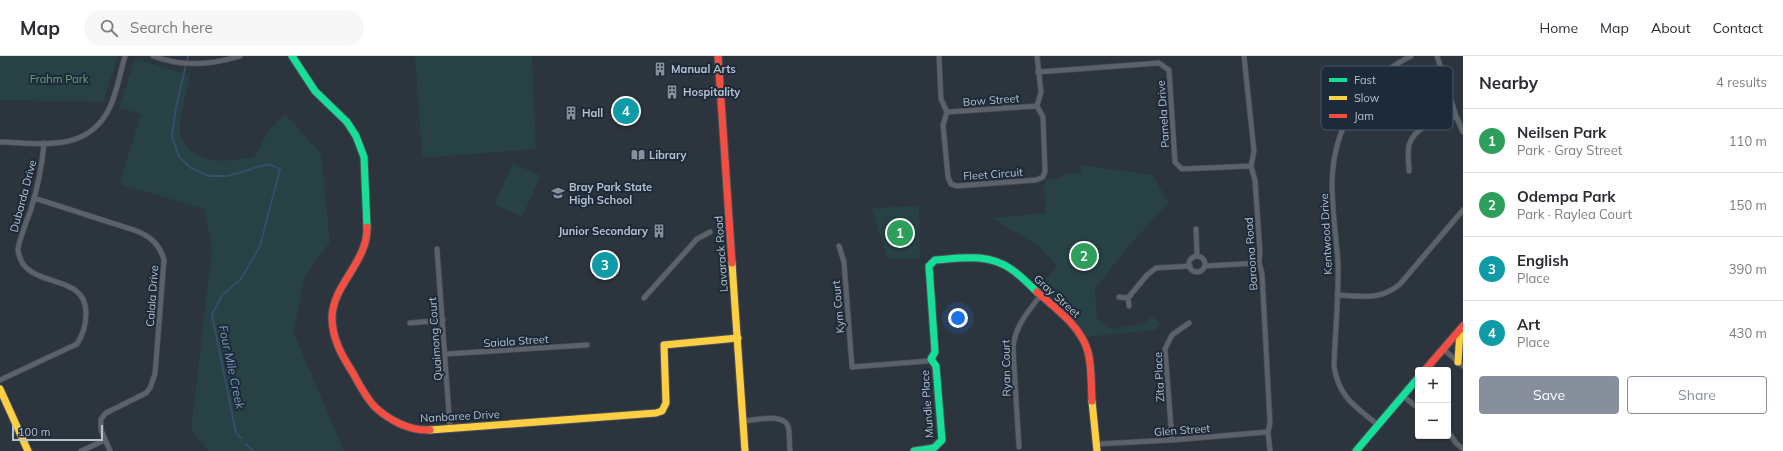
<!DOCTYPE html>
<meta charset="utf-8">
<style>
:root{--surface:#fff;--page:#f7f7f7;--text:#2b2b33;--muted:#7c7c81;--line:#e1e1e2;--accent:#868f9b}
body{margin:0;font-family:Mulish,sans-serif;background:var(--page);color:var(--text)}
.controls{position:absolute;right:12px;bottom:12px;display:grid;overflow:hidden;border-radius:4px;box-shadow:0 1px 3px #0004}
.controls button{width:36px;height:36px;display:grid;place-items:center;padding:0;border:0;border-bottom:1px solid var(--line);background:var(--surface);color:var(--text);font:20px sans-serif}
.scale{position:absolute;left:12px;bottom:10px;width:91px;box-sizing:border-box;padding-left:4px;border:2px solid #b6c0ce;border-top:0;font-size:11px;line-height:14px;white-space:nowrap;color:#b6c0ce;-webkit-text-stroke:3px #1d2a39;paint-order:stroke}
.you{position:absolute;left:958px;top:262px;width:14px;height:14px;margin:-10px;border:3px solid #fff;border-radius:50%;background:#1a73e8;box-shadow:0 0 0 6px #1a73e833}
.badge{display:grid;place-items:center;width:26px;height:26px;border-radius:50%;background:var(--accent);color:#fff;font-size:13px;font-weight:700}
.pin{position:absolute;translate:-50% -50%;border:2px solid #fff;box-shadow:0 1px 4px #0006}
.list{margin:0;padding:0;list-style:none}
h2{display:flex;justify-content:space-between;align-items:center;height:52px;margin:0;padding:0 16px;font-size:17px}
h2 small{font-size:13px;font-weight:400;color:var(--muted)}
.list li{display:grid;grid-template-columns:26px 1fr auto;gap:12px;align-items:center;box-sizing:border-box;height:64px;padding:0 16px;border-top:1px solid var(--line)}
.list b{display:block;font-size:15px;white-space:nowrap}
.list p{margin:0;font-size:13px;white-space:nowrap;color:var(--muted)}
.list em{font-size:13px;font-style:normal;color:var(--muted)}
.actions{display:flex;gap:8px;padding:12px 16px}
.actions a{flex:1;padding:9px 0;border:1px solid var(--accent);border-radius:4px;text-align:center;font-size:14px;color:var(--accent)}
.actions .main{background:var(--accent);color:#fff}
.icon{flex:none;width:22px;height:22px;fill:none;stroke:currentColor;stroke-width:2;stroke-linecap:round;stroke-linejoin:round}
.map{position:relative;flex:none;width:1463px;height:395px;overflow:hidden}
header{display:flex;align-items:center;gap:24px;box-sizing:border-box;height:56px;padding:0 20px;background:var(--surface);border-bottom:1px solid var(--line)}
header strong{font-size:19px}
nav{display:flex;gap:22px;margin-inline-start:auto;font-size:14px}
.search{width:280px;height:36px;background:var(--page);display:flex;align-items:center;gap:10px;box-sizing:border-box;padding:0 14px;border-radius:22px;color:var(--muted);font-size:15px}
main{display:flex}
aside{flex:1;background:var(--surface)}
.map>svg:first-child{display:block}
.green{fill:#274144}
.lines{fill:none;stroke-linecap:round;stroke-linejoin:round}
.stream{stroke:#354d69;stroke-width:2}
.street-casing{stroke:#4a5057;stroke-width:6}
.fast-casing{stroke:#4a5057;stroke-width:9}
.slow-casing{stroke:#4a5057;stroke-width:9}
.jam-casing{stroke:#4a5057;stroke-width:9}
.street{stroke:#5d626a;stroke-width:4.5}
.fast{stroke:#16e098;stroke-width:7}
.slow{stroke:#ffcf43;stroke-width:7}
.jam{stroke:#f24e42;stroke-width:7}
.labels{text-anchor:middle;dominant-baseline:central;stroke-width:4;stroke-linejoin:round;paint-order:stroke}
.poi-label{font-size:11px;font-weight:bold;fill:#b6c0ce;stroke:#1d2a39;text-anchor:start}
.park-label{font-size:11px;fill:#6ba176;stroke:#1d2a39}
.street-label{font-size:11px;fill:#b6c0ce;stroke:#1d2a39}
.water-label{font-size:12px;font-style:italic;fill:#7b97b8;stroke:#1d2a39}
.key{fill:#1d2a39;stroke:#4b5766;stroke-width:1}
.key-label{font-size:11px;fill:#b6c0ce}
</style>
<header>
<strong>Map</strong>
<div class="search"><svg class="icon" aria-label="search" viewBox="0 0 24 24"><circle cx="10" cy="10" r="6"/><path d="M15 15l6 6"/></svg>Search here</div>
<nav><a>Home</a><a>Map</a><a>About</a><a>Contact</a></nav>
</header>
<main>
<div class="map">
<svg width="1463" height="395" viewBox="0 0 1463 395">
<rect width="100%" height="100%" fill="#2c343d"/>
<path class="green" d="M0,0h118l-15,46 -103,-2z
M415,0h117l4,93 -114,9z
M135,3l55,16c-3,17 -9,35 -10,52 0,10 3,15 9,22 17,17 44,11 65,8l15,-27 16,-16 36,39 9,89 -26,36 -10,55 50,118h-136l-17,-22 21,-181 -8,-39 -85,-25 22,-70 -22,-6z
M513,107l28,13 -19,41 -28,-13z
M1081,109l71,10 17,27 -40,44 -34,43 2,30 14,10 32,-5 9,-8 8,7 -4,7 -71,7 -11,-19 -35,-30 18,-22 -20,-21 -46,-27 54,-5 -1,-31 3,-3h11l8,-5 15,-2z
M919,150l1,53h-33l-15,-51z"/>
<g class="lines">
<path class="stream" d="M188,0l-12,51 -4,29 7,21 12,11 18,8h19l40,-12 12,5 -20,77 -19,33 -19,16 -10,20 24,118 5,5
M246,388l7,7"/>
<g class="street-casing">
<path id="street" d="M153,0c28,11 58,9 87,0
M939,0l2,43 6,13 -4,13 5,52 3,7 6,2 79,-6 7,-3 2,-6 -2,-54 -6,-11 4,-14 -4,-36
M1244,0l10,95 -3,15 4,14 5,72 -1,11 3,10 8,150 -2,9 2,19
M1437,0l19,60 7,16
M1038,16l121,-9 10,7 6,92 7,7 69,-3
M1325,25l30,22
M947,56l90,-6
M0,86c41,1 87,11 109,-33 8,-16 11,-36 16,-53
M1409,115c0,-8 -2,-18 0,-26 6,-20 29,-24 47,-29
M34,142l103,33c14,6 23,14 27,29l-9,114 -5,14 -4,5 -40,20 -5,6v11l9,21
M1196,173l1,26
M839,190l5,16 8,105 76,-6 3,-2
M437,193l13,179
M1189 208a8 8 0 1 1 16 0a8 8 0 1 1-16 0Z
M1205,210l54,-3
M1337,239c25,1 43,6 63,-11l63,-74
M1119,241l9,1 1,8
M644,242l53,-59 13,-7
M1128,242l19,-23 9,-7 34,-2
M410,267l33,-3
M1443,293l20,17
M446,298l141,-9
M0,324l77,-36c6,-9 9,-19 9,-31 0,-37 -46,-26 -63,-49 -2,-3 -5,-11 -5,-14 0,-8 10,-32 13,-41 7,-22 11,-43 13,-66
M1403,340l15,12
M744,365c10,-1 39,-8 44,5 2,7 1,17 2,25
M1378,369c-23,-19 -39,-27 -44,-59 1,-34 5,-69 4,-104 -2,-26 -6,-52 -6,-79 1,-55 29,-102 79,-127
M1448,375l8,12 7,6
M1172,384l-7,-91 7,-14 17,-12
M1097,388l75,-4 96,-8
M1019,391l-6,-99c2,-22 14,-35 27,-52
M81,395l24,-11"/>
</g>
<g class="fast-casing">
<path id="fast" d="M292,0l23,35 32,31 9,14 8,21 3,70
M914,395l20,-3 8,-8 -6,-74 -5,-7 4,-7 -6,-86 6,-6c26,-2 53,-7 76,9 9,6 18,15 26,23
M1356,395l62,-73"/>
</g>
<g class="slow-casing">
<path id="slow" d="M732,207l13,188
M1458,306l2,-32
M0,333l28,62
M1092,345l5,50
M430,374l226,-17 6,-2 4,-8 -2,-58 74,-7"/>
</g>
<g class="jam-casing">
<path id="jam" d="M718,0l14,207
M367,171c1,35 -34,57 -35,90 0,22 10,39 21,56 6,11 13,25 22,34 14,13 34,24 55,23
M1037,236c19,17 44,34 51,60 4,15 3,34 4,49
M1425,314l38,-44"/>
</g>
<use href="#street" class="street"/>
<use href="#fast" class="fast"/>
<use href="#slow" class="slow"/>
<use href="#jam" class="jam"/>
</g>
<defs>
<g id="building-bare" transform="scale(1.08)"><path d="M-4-6H4V6H1V3H-1V6H-4ZM-2.5-4.3h1.7v1.8h-1.7ZM.8-4.3h1.7v1.8H.8ZM-2.5-1h1.7V.8h-1.7ZM.8-1h1.7V.8H.8Z" fill="#868f9b" stroke="#1d2a39" stroke-width="2.5" paint-order="stroke"/></g>
<g id="library-bare" transform="scale(1.08)"><path d="M-6-4Q-3-5.5-.7-3.5V5Q-3 3-6 4ZM6-4Q3-5.5 .7-3.5V5Q3 3 6 4Z" fill="#868f9b" stroke="#1d2a39" stroke-width="2.5" paint-order="stroke"/></g>
<g id="school-bare" transform="scale(1.08)"><path d="M0-5L7-2L0 1L-7-2ZM-4 1L0 2.5L4 1V4Q0 6-4 4Z" fill="#868f9b" stroke="#1d2a39" stroke-width="2.5" paint-order="stroke"/></g>
</defs>
<g fill-rule="evenodd">
<use href="#building-bare" x="660" y="13"/>
<use href="#building-bare" x="672" y="36"/>
<use href="#building-bare" x="571" y="57"/>
<use href="#library-bare" x="638" y="99"/>
<use href="#school-bare" x="558" y="137"/>
<use href="#building-bare" x="659" y="175"/>
</g>
<g class="labels">
<g class="poi-label">
<text x="671" y="13">Manual Arts</text>
<text x="683" y="36">Hospitality</text>
<text x="582" y="57">Hall</text>
<text x="649" y="99">Library</text>
<text x="569" y="131">Bray Park State<tspan x="569" dy="13">High School</tspan></text>
<text x="648" y="175" text-anchor="end">Junior Secondary</text>
</g>
<g class="park-label">
<text x="59" y="23">Frahm Park</text>
</g>
<g class="street-label">
<text transform="translate(991 44) rotate(-4)">Bow Street</text>
<text transform="translate(1163 58) rotate(-94)">Pamela Drive</text>
<text transform="translate(993 118) rotate(-4)">Fleet Circuit</text>
<text transform="translate(23 140) rotate(-75)">Dubarda Drive</text>
<text transform="translate(1326 178) rotate(-93)">Kentwood Drive</text>
<text transform="translate(721 198) rotate(-94)">Lavarack Road</text>
<text transform="translate(1251 198) rotate(-94)">Baroona Road</text>
<text transform="translate(152 240) rotate(-86)">Calala Drive</text>
<text transform="translate(1057 240) rotate(42)">Gray Street</text>
<text transform="translate(838 251) rotate(-95)">Kym Court</text>
<text transform="translate(435 283) rotate(-94)">Quaimong Court</text>
<text transform="translate(516 285) rotate(-4)">Saiala Street</text>
<text transform="translate(1006 312) rotate(-91)">Ryan Court</text>
<text transform="translate(1159 321) rotate(-93)">Zita Place</text>
<text transform="translate(927 348) rotate(-94)">Mundie Place</text>
<text transform="translate(460 360) rotate(-3)">Nanbaree Drive</text>
<text transform="translate(1182 374) rotate(-4)">Glen Street</text>
</g>
<g class="water-label">
<text transform="translate(232 311) rotate(78)">Four Mile Creek</text>
</g>
</g>
<rect x="1321" y="10" width="132" height="64" rx="6" class="key"/>
<rect x="1329" y="22" width="18" height="4" fill="#16e098"/>
<rect x="1329" y="40" width="18" height="4" fill="#ffcf43"/>
<rect x="1329" y="58" width="18" height="4" fill="#f24e42"/>
<g class="key-label">
<text x="1354" y="28">Fast</text>
<text x="1354" y="46">Slow</text>
<text x="1354" y="64">Jam</text>
</g>
</svg>
<div class="controls">
<button>+</button>
<button>−</button>
</div>
<div class="scale">100 m</div>
<div class="you"></div>
<div class="pin badge" style="left:900px;top:177px;background:#2e9e5b">1</div>
<div class="pin badge" style="left:1084px;top:200px;background:#2e9e5b">2</div>
<div class="pin badge" style="left:605px;top:209px;background:#0f9aa8">3</div>
<div class="pin badge" style="left:626px;top:55px;background:#0f9aa8">4</div>
</div>
<aside>
<h2>Nearby<small>4 results</small></h2>
<ul class="list">
<li><span class="badge" style="background:#2e9e5b">1</span><div><b>Neilsen Park</b><p>Park · Gray Street</p></div><em>110 m</em></li>
<li><span class="badge" style="background:#2e9e5b">2</span><div><b>Odempa Park</b><p>Park · Raylea Court</p></div><em>150 m</em></li>
<li><span class="badge" style="background:#0f9aa8">3</span><div><b>English</b><p>Place</p></div><em>390 m</em></li>
<li><span class="badge" style="background:#0f9aa8">4</span><div><b>Art</b><p>Place</p></div><em>430 m</em></li>
</ul>
<div class="actions"><a class="main">Save</a><a>Share</a></div>
</aside>
</main>
